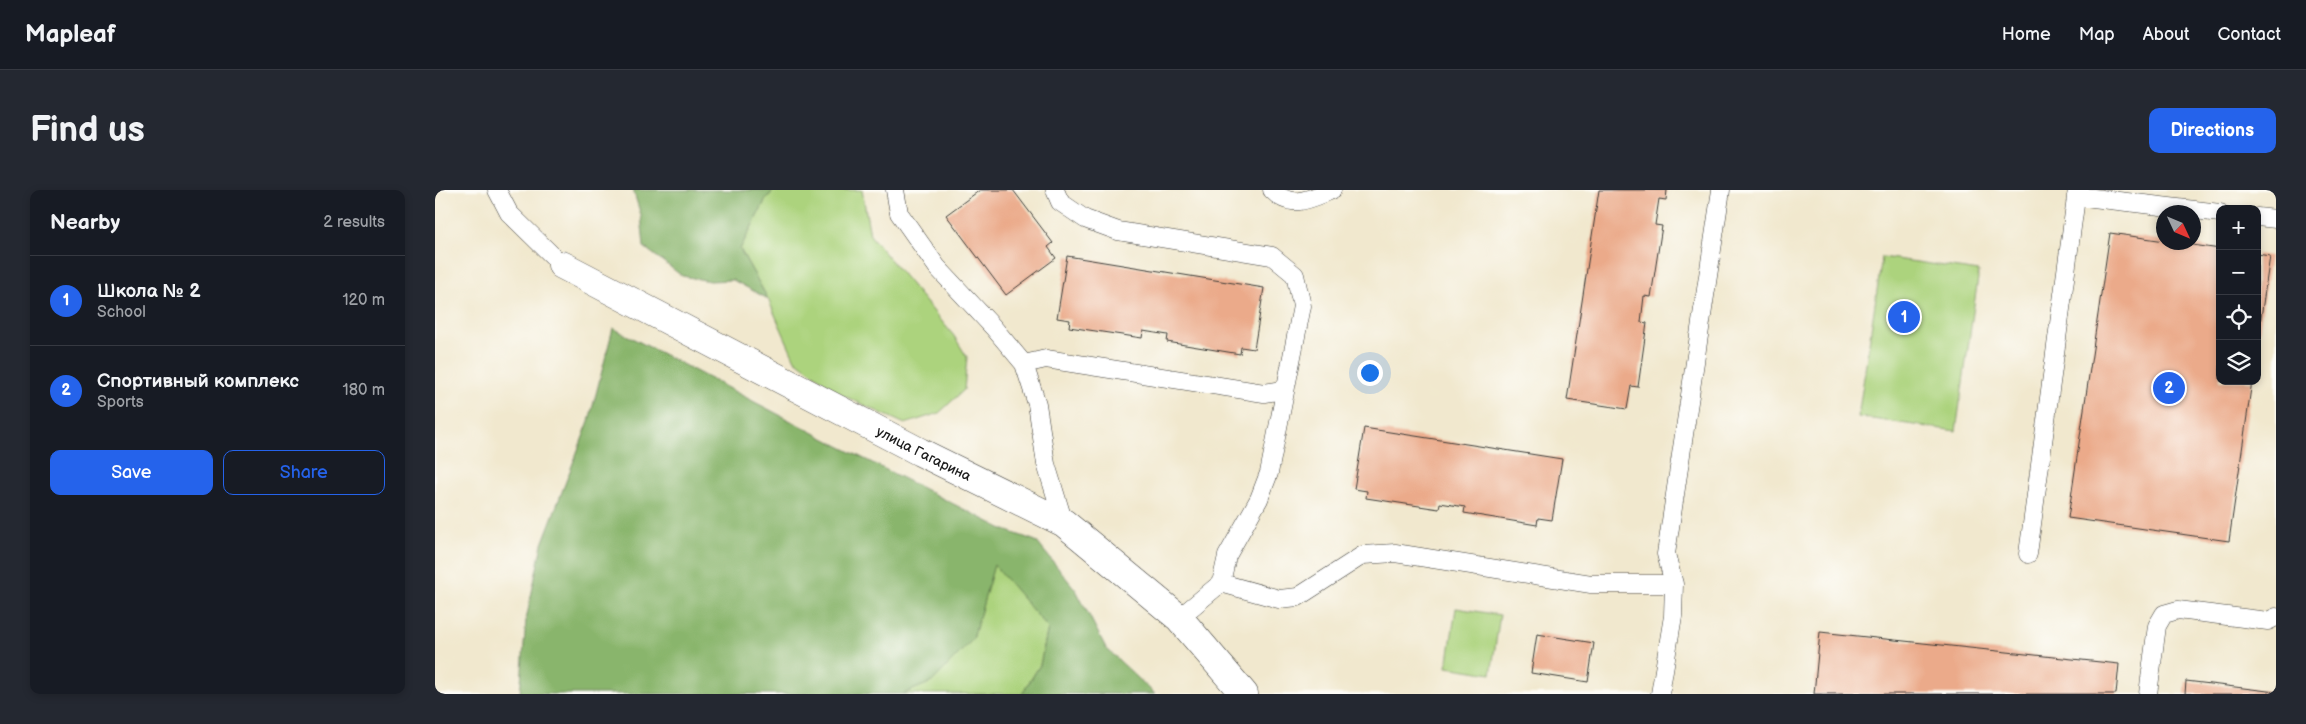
<!DOCTYPE html>
<meta charset="utf-8">
<style>
:root{--surface:#171b24;--page:#242831;--text:#f1f3f6;--muted:#9ea1a6;--line:#363941;--accent:#2563eb}
body{margin:0;font-family:"Balsamiq Sans",sans-serif;background:var(--page);color:var(--text)}
.controls{position:absolute;right:15px;top:15px;display:grid;overflow:hidden;border-radius:10px;box-shadow:0 2px 8px #0003}
.controls button{width:45px;height:45px;display:grid;place-items:center;padding:0;border:0;border-bottom:1px solid var(--line);background:var(--surface);color:var(--text);font:25px sans-serif}
.compass{position:absolute;left:1721px;top:15px;width:45px;height:45px;border-radius:50%;background:var(--surface);box-shadow:0 2px 8px #0003;rotate:134deg}
.you{position:absolute;left:934px;top:182px;width:18px;height:18px;margin:-12px;border:4px solid #fff;border-radius:50%;background:#1a73e8;box-shadow:0 0 0 8px #1a73e833}
.badge{display:grid;place-items:center;width:32px;height:32px;border-radius:50%;background:var(--accent);color:#fff;font-size:16px;font-weight:700}
.pin{position:absolute;translate:-50% -50%;border:2px solid #fff;box-shadow:0 1px 5px #0006}
.list{margin:0;padding:0;list-style:none}
h2{display:flex;justify-content:space-between;align-items:center;height:65px;margin:0;padding:0 20px;font-size:21px}
h2 small{font-size:16px;font-weight:400;color:var(--muted)}
.list li{display:grid;grid-template-columns:32px 1fr auto;gap:15px;align-items:center;box-sizing:border-box;height:90px;padding:0 20px;border-top:1px solid var(--line)}
.list b{display:block;font-size:19px;white-space:nowrap}
.list p{margin:0;font-size:16px;white-space:nowrap;color:var(--muted)}
.list em{font-size:16px;font-style:normal;color:var(--muted)}
.actions{display:flex;gap:10px;padding:15px 20px}
.actions a{flex:1;padding:11px 0;border:1px solid var(--accent);border-radius:10px;text-align:center;font-size:18px;color:var(--accent)}
.actions .main{background:var(--accent);color:#fff}
.icon{flex:none;width:28px;height:28px;fill:none;stroke:currentColor;stroke-width:2;stroke-linecap:round;stroke-linejoin:round}
.map{position:relative;flex:none;width:1841px;height:504px;overflow:hidden;border-radius:10px}
header{display:flex;align-items:center;gap:30px;box-sizing:border-box;height:70px;padding:0 25px;background:var(--surface);border-bottom:1px solid var(--line)}
header strong{font-size:24px}
nav{display:flex;gap:28px;margin-inline-start:auto;font-size:18px}
.intro{display:flex;align-items:center;justify-content:space-between;box-sizing:border-box;height:120px;padding:0 30px}
h1{margin:0;font-size:35px}
.button{padding:12px 22px;border-radius:10px;background:var(--accent);color:#fff;font-size:18px;font-weight:700}
main{display:flex;gap:30px;padding:0 30px}
aside{flex:1;background:var(--surface);border-radius:10px;box-shadow:0 2px 8px #0003}
.map>svg:first-child{display:block}
.green{fill:#acd37d;stroke:#64784c}
.forest{fill:#89b56c;stroke:#526844}
.building{fill:#ebaa8a}
.lines{fill:none;stroke-linecap:round;stroke-linejoin:round}
.service-casing{stroke:#3c3b37;stroke-width:19}
.minor-casing{stroke:#3c3b37;stroke-width:29}
.service{stroke:#fff;stroke-width:18}
.minor{stroke:#fff;stroke-width:28}
.labels{text-anchor:middle;dominant-baseline:central;stroke-width:4.5;stroke-linejoin:round;paint-order:stroke}
.street-label{font-size:14px;fill:#1c1c1c;stroke:#fdfcf7}
</style>
<header>
<strong>Mapleaf</strong>
<nav><a>Home</a><a>Map</a><a>About</a><a>Contact</a></nav>
</header>
<div class="intro"><h1>Find us</h1><a class="button">Directions</a></div>
<main>
<aside>
<h2>Nearby<small>2 results</small></h2>
<ul class="list">
<li><span class="badge">1</span><div><b>Школа № 2</b><p>School</p></div><em>120 m</em></li>
<li><span class="badge">2</span><div><b>Спортивный комплекс</b><p>Sports</p></div><em>180 m</em></li>
</ul>
<div class="actions"><a class="main">Save</a><a>Share</a></div>
</aside>
<div class="map">
<svg width="1841" height="504" viewBox="0 0 1841 504">
<rect width="100%" height="100%" fill="#fdfcf7"/>
<filter id="ink" filterUnits="userSpaceOnUse"><feTurbulence type="fractalNoise" baseFrequency=".02" numOctaves="2"/><feDisplacementMap in="SourceGraphic" scale="10" xChannelSelector="R" yChannelSelector="G"/><feConvolveMatrix kernelMatrix="1 2 1 2 8 2 1 2 1" color-interpolation-filters="sRGB"/></filter>
<filter id="wash" filterUnits="userSpaceOnUse"><feTurbulence type="fractalNoise" baseFrequency=".0096" numOctaves="4" result="noise"/><feDisplacementMap in="SourceGraphic" scale="20" xChannelSelector="R" yChannelSelector="G"/><feGaussianBlur stdDeviation="1.12" result="paint"/><feColorMatrix in="noise" values="0 0 0 0 0 0 0 0 0 0 0 0 0 0 0 0 0 1.4 0 .05"/><feComposite in="paint" operator="in"/></filter>
<g filter="url(#wash)">
<rect width="100%" height="100%" fill="#f1e8ce"/>
<path class="green" d="M339,0h88l8,45 84,101 13,21 -3,33 -25,23 -34,11 -63,-29 -47,-35 -27,-61 -28,-50 26,-50z
M1447,67l97,14 -23,160 -98,-14z
M559,374l54,64 -8,37 -18,29h-119l70,-55z
M1021,418l44,7 -9,59 -44,-7z"/>
<path class="forest" d="M198,0h141l-8,9 -26,50 28,50 -35,-19 -23,1 -28,-5 -38,-29 -3,-32z
M178,138l224,117 168,85 31,11 40,49 30,58 49,46h-133l18,-29 8,-37 -54,-63 -21,74 -41,43 -29,12h-383l6,-74 16,-76 47,-123z"/>
<g id="blocks">
<path class="building" d="M545,0h33l40,53 -5,4 8,11 -50,37 -60,-80z
M1164,0h68l-1,10 -7,-1 -4,26 7,1 -11,71 -7,-1 -3,26 6,1 -9,64 -7,-1 -4,23 -60,-9z
M1675,43l110,16v132h32l-23,160 -161,-23z
M1822,64l13,2 -12,82h-1z
M632,66l197,32 -10,61 -13,-2 -1,7 -73,-12 1,-7 -25,-4 -1,7 -73,-11 1,-7 -13,-2z
M929,238l198,31 -10,61 -14,-2 -1,7 -73,-12 1,-6 -25,-4 -1,6 -73,-11 1,-7 -13,-2z
M1385,442l299,32 -3,30h-302z
M1102,444l57,9 -6,39 -57,-9z
M1751,491l90,11v2h-91z"/>
</g>
</g>
<g filter="url(#ink)">
<use href="#blocks" fill-opacity="0" stroke="#3c3b37" stroke-width="1"/>
<g class="lines">
<g class="service-casing">
<path id="service" d="M62,0l12,23 53,52
M460,0l4,23 38,54 56,60 31,37 13,40 9,60 18,59
M620,0l5,12 25,17 33,12 154,25 23,19 7,31 -33,167 -10,26 -32,57 -6,27
M837,0c19,20 38,9 60,0
M1641,6l144,17
M1822,27l19,2
M589,174l22,-5 218,34 19,-3
M1593,364l49,-364
M744,428l42,-35 58,16 19,-2 65,-42 32,-2 196,31h83
M1225,504l13,-78 1,-32 -8,-30 55,-364
M1713,504l9,-68 7,-12 14,-4 90,11 8,-4"/>
</g>
<g class="minor-casing">
<g id="minor">
<path id="s1" d="M127,75l358,187 144,71 115,95 65,76"/>
</g>
</g>
<use href="#service" class="service"/>
<use href="#minor" class="minor"/>
</g>
</g>
<g class="labels">
<g class="street-label">
<text stroke="none"><textPath href="#s1" startOffset="408">улица Гагарина</textPath></text>
</g>
</g>
</svg>
<div class="controls">
<button>+</button>
<button>−</button>
<button><svg class="icon" aria-label="locate" viewBox="0 0 24 24"><circle cx="12" cy="12" r="6"/><path d="M12 2v4M12 18v4M2 12h4M18 12h4"/></svg></button>
<button><svg class="icon" aria-label="layers" viewBox="0 0 24 24"><path d="M12 4l9 5-9 5-9-5zM3 14l9 5 9-5"/></svg></button>
</div>
<svg class="compass" viewBox="-18 -18 36 36"><path d="M0-13l5 13h-10z" fill="#e53935"/><path d="M0 13l5-13h-10z" fill="#9ea1a6"/></svg>
<div class="you"></div>
<div class="pin badge" style="left:1469px;top:127px">1</div>
<div class="pin badge" style="left:1734px;top:198px">2</div>
</div>
</main>
